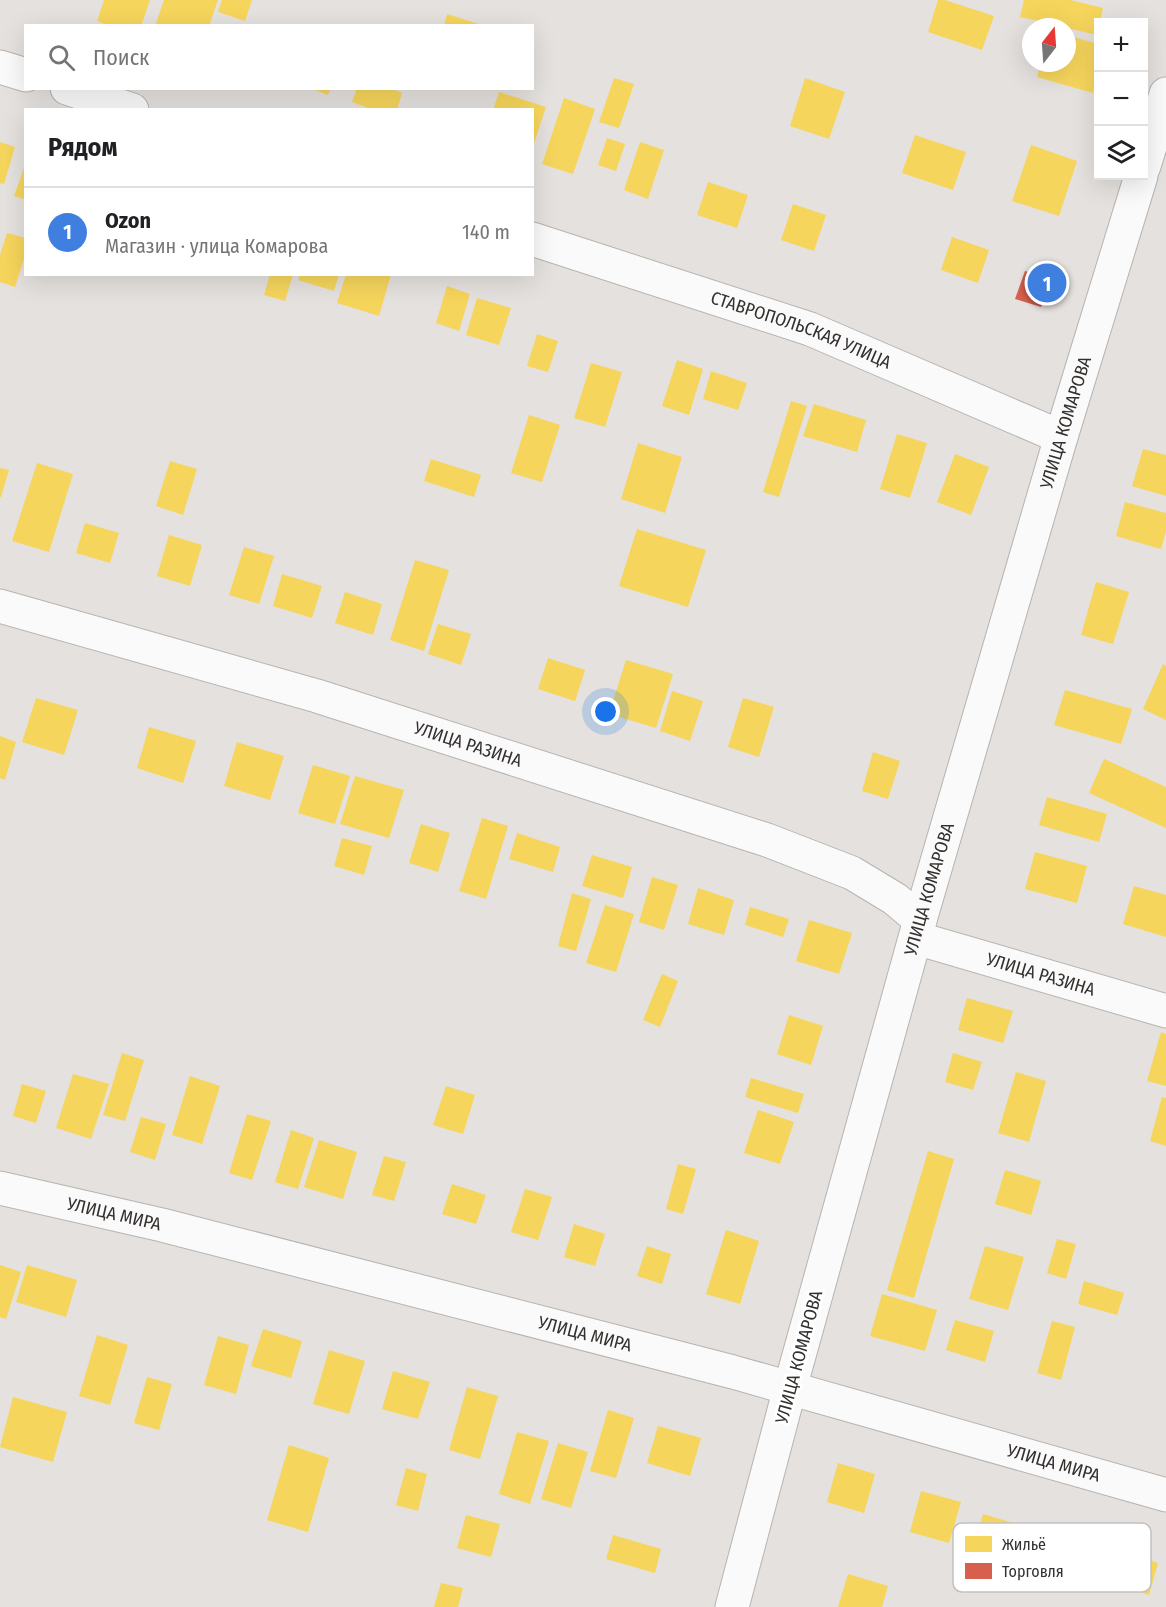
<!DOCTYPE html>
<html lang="ru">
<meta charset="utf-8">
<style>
:root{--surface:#fff;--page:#f2f2f2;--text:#202124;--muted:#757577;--line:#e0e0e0;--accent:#0b8043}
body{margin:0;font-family:"Fira Sans Condensed",sans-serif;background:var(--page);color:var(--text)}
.controls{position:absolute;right:18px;top:18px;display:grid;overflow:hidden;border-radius:0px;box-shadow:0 6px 24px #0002}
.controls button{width:54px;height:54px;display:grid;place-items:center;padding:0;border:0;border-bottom:2px solid var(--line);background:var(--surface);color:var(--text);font:30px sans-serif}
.compass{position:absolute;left:1022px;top:18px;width:54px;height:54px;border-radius:50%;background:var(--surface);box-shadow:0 6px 24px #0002;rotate:17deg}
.you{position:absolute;left:606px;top:712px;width:21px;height:21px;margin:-15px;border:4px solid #fff;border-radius:50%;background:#1a73e8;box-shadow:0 0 0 9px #1a73e833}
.badge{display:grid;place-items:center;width:39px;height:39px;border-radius:50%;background:var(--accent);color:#fff;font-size:20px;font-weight:700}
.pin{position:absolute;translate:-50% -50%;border:3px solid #fff;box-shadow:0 2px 6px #0006}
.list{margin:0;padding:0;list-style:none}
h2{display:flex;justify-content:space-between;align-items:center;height:78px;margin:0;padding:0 24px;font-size:26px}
h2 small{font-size:20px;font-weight:400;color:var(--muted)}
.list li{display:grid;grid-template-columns:39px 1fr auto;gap:18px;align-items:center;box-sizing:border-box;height:90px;padding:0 24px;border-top:2px solid var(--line)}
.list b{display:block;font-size:22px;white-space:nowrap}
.list p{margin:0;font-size:20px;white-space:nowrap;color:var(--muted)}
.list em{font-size:20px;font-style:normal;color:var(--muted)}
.icon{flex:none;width:33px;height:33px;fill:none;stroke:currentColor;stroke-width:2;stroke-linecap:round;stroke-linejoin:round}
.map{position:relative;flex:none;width:1166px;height:1607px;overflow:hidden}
.search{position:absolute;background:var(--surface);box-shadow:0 6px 24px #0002;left:24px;top:24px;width:510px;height:66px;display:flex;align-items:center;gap:15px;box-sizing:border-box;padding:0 21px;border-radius:0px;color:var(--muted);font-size:22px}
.panel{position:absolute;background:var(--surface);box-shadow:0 6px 24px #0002;left:24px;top:108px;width:510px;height:168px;border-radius:0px}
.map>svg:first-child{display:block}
.homes{fill:#f6d55c}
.shops{fill:#d6604d}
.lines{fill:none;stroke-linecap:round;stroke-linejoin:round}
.minor-casing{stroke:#b6b4b1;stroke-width:35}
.major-casing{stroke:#b6b4b1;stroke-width:35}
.minor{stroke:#fbfafa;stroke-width:33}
.major{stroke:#fbfafa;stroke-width:33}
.labels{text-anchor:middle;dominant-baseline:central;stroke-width:6;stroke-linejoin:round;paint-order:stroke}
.street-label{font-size:18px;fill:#33302e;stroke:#fff}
.key{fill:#fff;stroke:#c2c1c0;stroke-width:1.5}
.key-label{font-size:16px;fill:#33302e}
</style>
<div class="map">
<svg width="1166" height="1607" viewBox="0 0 1166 1607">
<rect width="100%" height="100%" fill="#e4e1de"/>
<path class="homes" d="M104,0h46l-9,26h-31l-13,-5z
M164,0h54l-9,26h-54z
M222,0h30l-7,21 -27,-9z
M938,0h7l49,16 -12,34 -54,-18z
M1024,0h46l33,8 -3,14h-2l-1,13 -30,-7v-1l-47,-10z
M447,14l35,11v1h-38z
M1067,35l31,9v21l-5,28 -56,-16 4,-14h26z
M614,78l20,6 -15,44 -20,-6z
M805,78l40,14 -16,47 -39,-13z
M310,88h21l-3,7z
M357,88h33l12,5 -5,17h-23l-22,-8z
M499,92l47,15 -13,39 -1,-36h-39z
M564,98l31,11 -22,65 -31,-10z
M915,135l51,17 -13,38 -51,-17z
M607,138l18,6 -9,27 -18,-6z
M0,142l15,5 -11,37 -4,-1z
M640,142l24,8 -16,49 -24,-9z
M1031,145l46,16 -18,55 -47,-15z
M26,162v38l-12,-4z
M708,182l40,13 -11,33 -40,-13z
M793,204l33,11 -12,36 -33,-11z
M7,233l19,5v15l-11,34 -15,-5v-27z
M952,237l37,13 -11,33 -37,-13z
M270,274h23l-8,27 -21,-6z
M300,274h39l-5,17 -36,-11z
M346,274h45l-12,42 -42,-13z
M447,286l23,8 -11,37 -23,-8z
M477,298l34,10 -12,37 -33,-10z
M537,334l21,7 -10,31 -21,-6z
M677,360l26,9 -14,46 -27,-9z
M591,363l31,9 -17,55 -31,-9z
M711,371l36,12 -9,27 -35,-11z
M791,401l16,5 -28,91 -16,-5z
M814,404l52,16 -9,32 -54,-16z
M529,415l31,10 -18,57 -31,-9z
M897,434l30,9 -17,55 -30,-9z
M638,443l44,14 -17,56 -44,-14z
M1143,449l23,6v41l-34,-10z
M955,454l34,13 -18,48 -34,-13z
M431,459l50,16 -7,22 -50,-16z
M170,461l27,8 -14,46 -27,-9z
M37,463l36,11 -24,78 -37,-11z
M0,468l9,2 -8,27h-1z
M1125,502l41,11v18l-5,18 -45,-13z
M85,523l34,10 -9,30 -34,-10z
M637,529l69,21 -18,57 -69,-21z
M169,535l33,10 -12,41 -33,-10z
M244,547l30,9 -15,48 -30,-9z
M415,560l34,10 -25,81 -34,-11z
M282,574l40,12 -10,32 -39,-12z
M1096,582l33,10 -16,52 -32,-9z
M345,592l37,12 -9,31 -38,-12z
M438,624l33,10 -10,31 -33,-11z
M548,658l37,12 -10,31 -37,-12z
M626,660l47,14 -17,54 -47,-14z
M1163,664l3,2v54l-23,-11z
M1065,690l67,19 -11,35 -67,-19z
M672,691l31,10 -13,40 -30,-10z
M36,698l42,12 -14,45 -42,-13z
M743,698l31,9 -15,50 -31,-10z
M149,727l47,14 -13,42 -46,-15z
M0,736l16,6 -11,38 -5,-2z
M237,742l47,14 -14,44 -46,-14z
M873,752l27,9 -12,38 -26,-8z
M1104,759l62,28v41l-77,-35z
M313,765l37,11 -15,48 -37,-11z
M355,776l49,14 -15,48 -49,-14z
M1047,797l60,17 -8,28 -60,-17z
M482,818l26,8 -22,73 -27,-8z
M421,824l29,9 -12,39 -29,-9z
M517,833l43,14 -7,25 -44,-13z
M342,838l30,8 -8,29 -30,-9z
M1035,852l52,14 -10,37 -52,-14z
M592,855l40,12 -9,31 -41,-12z
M652,877l26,8 -14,45 -25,-8z
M1134,886l32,9v42l-43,-13z
M698,888l36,12 -10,35 -36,-11z
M572,893l19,6 -15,52 -18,-5z
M605,905l29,9 -18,58 -30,-9z
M750,907l39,12 -6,18 -38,-12z
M809,920l43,13 -13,41 -43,-13z
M662,974l16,7 -18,46 -17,-7z
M967,998l46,13 -10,32 -45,-13z
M789,1015l34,11 -12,39 -34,-11z
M1161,1032l5,2v52l-19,-5z
M122,1053l22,7 -19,61 -22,-6z
M953,1053l29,9 -9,28 -28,-8z
M1016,1072l30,9 -17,61 -31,-9z
M73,1074l36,10 -18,55 -35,-11z
M190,1076l30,10 -18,58 -30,-9z
M751,1078l53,16 -6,19 -53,-16z
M22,1084l24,7 -10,32 -23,-7z
M446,1086l29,9 -12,39 -30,-9z
M1162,1097l4,1v48l-16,-5z
M758,1110l36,12 -14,42 -36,-11z
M247,1114l24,7 -19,59 -23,-7z
M141,1117l25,7 -11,36 -25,-8z
M291,1130l23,8 -16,51 -23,-7z
M319,1140l38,12 -14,47 -39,-12z
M928,1151l26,8 -40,139 -27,-8z
M384,1156l22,6 -12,39 -22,-6z
M678,1164l18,5 -13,45 -17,-5z
M1005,1170l36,11 -10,34 -36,-11z
M452,1184l34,11 -10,29 -34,-10z
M525,1189l27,8 -14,43 -27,-8z
M574,1224l31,10 -10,32 -31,-9z
M726,1230l33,11 -19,63 -34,-10z
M1057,1239l19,5 -10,35 -19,-6z
M647,1246l24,8 -9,30 -25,-8z
M985,1246l39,11 -16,53 -39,-11z
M0,1265l21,7 -15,47 -6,-2z
M27,1265l50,15 -11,37 -50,-15z
M1084,1281l40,12 -7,22 -39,-11z
M882,1294l55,16 -12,41 -55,-15z
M955,1320l39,11 -9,31 -39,-12z
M1052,1321l23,6 -14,53 -24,-7z
M263,1329l39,12 -11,37 -40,-12z
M97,1335l31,10 -18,60 -31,-9z
M218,1336l31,9 -13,49 -32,-9z
M329,1350l36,11 -16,53 -36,-10z
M393,1371l37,11 -12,37 -36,-10z
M147,1377l25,7 -13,46 -25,-7z
M467,1387l31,9 -18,63 -31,-9z
M13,1397l54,15 -14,50 -53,-15z
M608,1410l26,8 -18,60 -26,-7z
M658,1426l43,12 -11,38 -43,-13z
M517,1432l32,9 -19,63 -31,-10z
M558,1443l30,9 -17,56 -30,-9z
M289,1445l40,13 -21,74 -41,-12z
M838,1463l37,11 -11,39 -37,-11z
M406,1468l21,6 -9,37 -22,-6z
M921,1491l40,11 -12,41 -39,-11z
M983,1514l38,11 -9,29 -37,-11z
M466,1515l34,9 -9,33 -34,-9z
M613,1535l48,14 -6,24 -49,-14z
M1122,1552l36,11 -9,32 -36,-11z
M848,1574l40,12 -6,21h-44z
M441,1583l22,5 -5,19h-24z"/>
<path class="shops" d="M1025,271l26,8 -10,28 -26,-8z"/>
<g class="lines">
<g class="minor-casing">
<g id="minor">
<path d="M0,67l26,8"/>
<path d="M67,88l65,22"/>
<path id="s1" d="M532,239l278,90 251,108"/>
<path id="s2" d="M0,606l317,90 450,144 85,33 43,26 25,21"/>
<path id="s3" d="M916,938l250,73"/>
<path d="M732,1607l58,-219"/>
</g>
</g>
<g class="major-casing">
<g id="major">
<path d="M1144,166l22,-72"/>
<path id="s4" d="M0,1188l162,37 571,147 433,123"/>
<path id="s5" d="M790,1388l130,-468 141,-483 80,-261"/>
</g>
</g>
<use href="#minor" class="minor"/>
<use href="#major" class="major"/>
</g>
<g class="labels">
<g class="street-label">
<text stroke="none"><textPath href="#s1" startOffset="284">СТАВРОПОЛЬСКАЯ УЛИЦА</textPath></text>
<text stroke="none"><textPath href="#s5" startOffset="1004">УЛИЦА КОМАРОВА</textPath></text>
<text stroke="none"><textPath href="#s2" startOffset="488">УЛИЦА РАЗИНА</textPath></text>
<text stroke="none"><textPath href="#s5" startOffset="518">УЛИЦА КОМАРОВА</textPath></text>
<text stroke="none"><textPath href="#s3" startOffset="130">УЛИЦА РАЗИНА</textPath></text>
<text stroke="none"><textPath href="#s4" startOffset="117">УЛИЦА МИРА</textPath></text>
<text stroke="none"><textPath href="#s4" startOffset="603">УЛИЦА МИРА</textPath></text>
<text transform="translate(799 1357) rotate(-75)">УЛИЦА КОМАРОВА</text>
<text stroke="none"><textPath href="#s4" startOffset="1089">УЛИЦА МИРА</textPath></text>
</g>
</g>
<rect x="953" y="1523" width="198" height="69" rx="9" class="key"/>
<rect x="965" y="1536" width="27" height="16" fill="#f6d55c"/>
<rect x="965" y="1563" width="27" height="16" fill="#d6604d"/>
<g class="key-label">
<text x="1002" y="1550">Жильё</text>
<text x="1002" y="1577">Торговля</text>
</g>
</svg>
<div class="controls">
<button>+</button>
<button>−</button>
<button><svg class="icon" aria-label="layers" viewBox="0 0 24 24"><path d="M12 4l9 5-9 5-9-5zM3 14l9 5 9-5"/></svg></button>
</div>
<svg class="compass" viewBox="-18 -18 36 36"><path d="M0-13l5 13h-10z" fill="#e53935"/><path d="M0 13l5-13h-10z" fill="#757577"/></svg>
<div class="you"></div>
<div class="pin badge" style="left:1047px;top:283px;background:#3f7fe0">1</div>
<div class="search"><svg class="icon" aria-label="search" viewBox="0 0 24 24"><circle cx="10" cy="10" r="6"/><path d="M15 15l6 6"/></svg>Поиск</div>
<section class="panel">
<h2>Рядом<small></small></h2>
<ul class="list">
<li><span class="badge" style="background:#3f7fe0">1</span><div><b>Ozon</b><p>Магазин · улица Комарова</p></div><em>140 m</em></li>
</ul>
</section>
</div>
